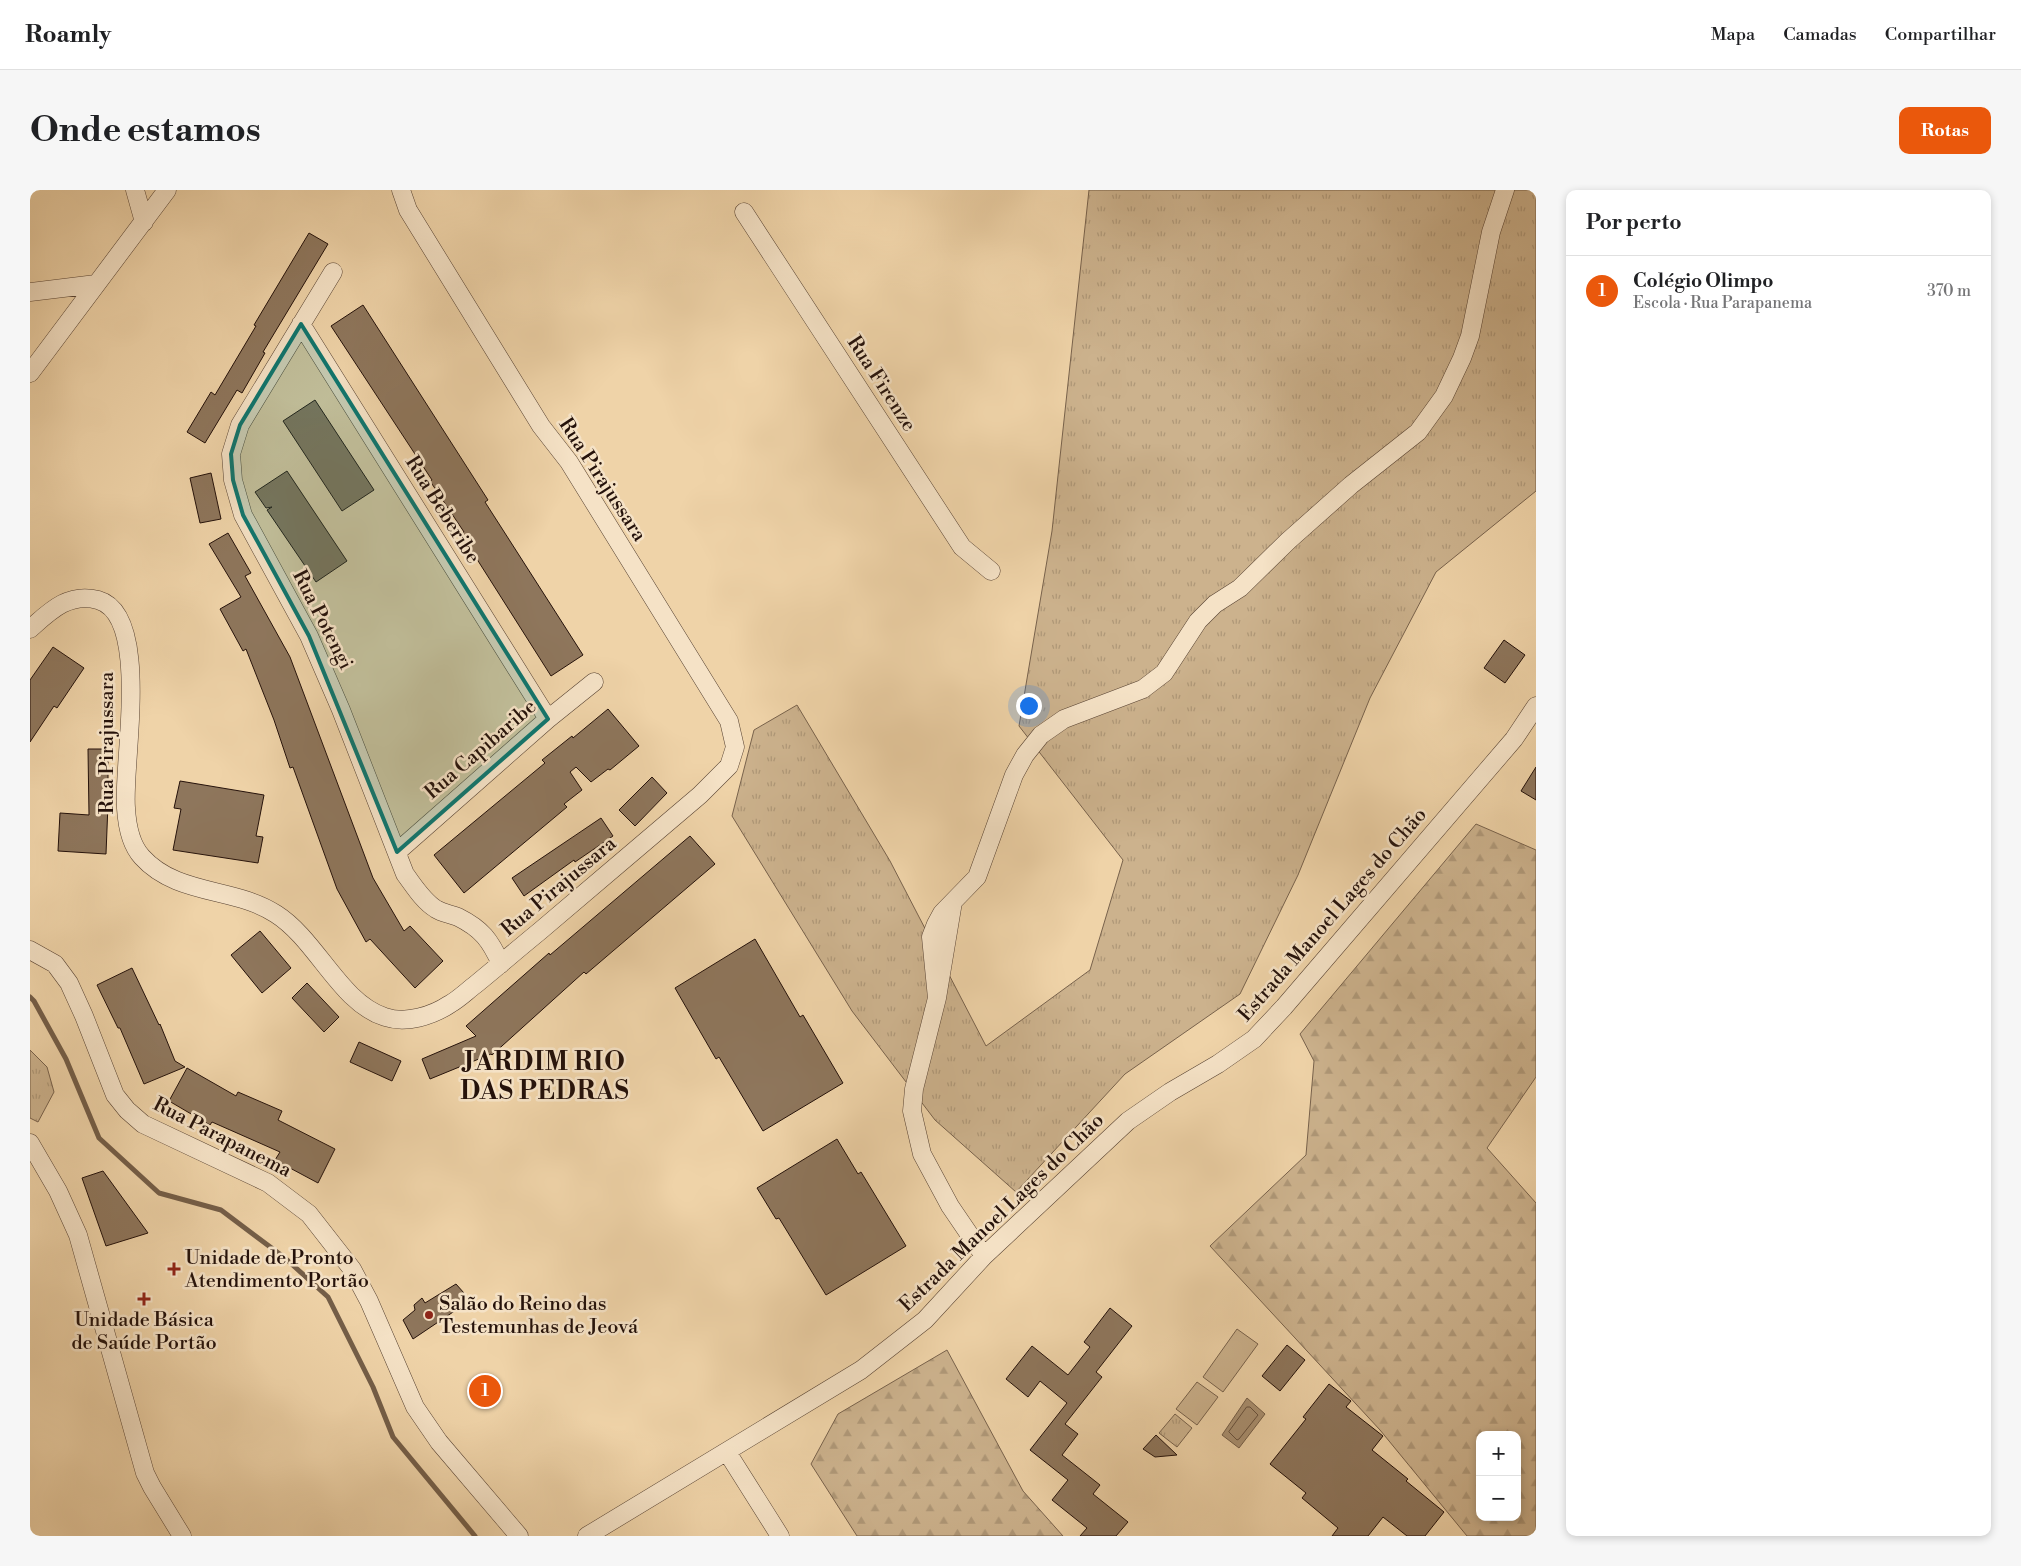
<!DOCTYPE html>
<html lang="pt">
<meta charset="utf-8">
<style>
:root{--surface:#fff;--page:#f6f6f6;--text:#202124;--muted:#757577;--line:#e0e0e0;--accent:#ea580c}
body{margin:0;font-family:"Libre Bodoni",serif;background:var(--page);color:var(--text)}
.controls{position:absolute;right:15px;bottom:15px;display:grid;overflow:hidden;border-radius:10px;box-shadow:0 2px 8px #0003}
.controls button{width:45px;height:45px;display:grid;place-items:center;padding:0;border:0;border-bottom:1px solid var(--line);background:var(--surface);color:var(--text);font:25px sans-serif}
.you{position:absolute;left:998px;top:515px;width:18px;height:18px;margin:-12px;border:4px solid #fff;border-radius:50%;background:#1a73e8;box-shadow:0 0 0 8px #1a73e833}
.badge{display:grid;place-items:center;width:32px;height:32px;border-radius:50%;background:var(--accent);color:#fff;font-size:16px;font-weight:700}
.pin{position:absolute;translate:-50% -50%;border:2px solid #fff;box-shadow:0 1px 5px #0006}
.list{margin:0;padding:0;list-style:none}
h2{display:flex;justify-content:space-between;align-items:center;height:65px;margin:0;padding:0 20px;font-size:21px}
h2 small{font-size:16px;font-weight:400;color:var(--muted)}
.list li{display:grid;grid-template-columns:32px 1fr auto;gap:15px;align-items:center;box-sizing:border-box;height:70px;padding:0 20px;border-top:1px solid var(--line)}
.list b{display:block;font-size:19px;white-space:nowrap}
.list p{margin:0;font-size:16px;white-space:nowrap;color:var(--muted)}
.list em{font-size:16px;font-style:normal;color:var(--muted)}
.map{position:relative;flex:none;width:1506px;height:1346px;overflow:hidden;border-radius:10px}
header{display:flex;align-items:center;gap:30px;box-sizing:border-box;height:70px;padding:0 25px;background:var(--surface);border-bottom:1px solid var(--line)}
header strong{font-size:24px}
nav{display:flex;gap:28px;margin-inline-start:auto;font-size:18px}
.intro{display:flex;align-items:center;justify-content:space-between;box-sizing:border-box;height:120px;padding:0 30px}
h1{margin:0;font-size:35px}
.button{padding:12px 22px;border-radius:10px;background:var(--accent);color:#fff;font-size:18px;font-weight:700}
main{display:flex;gap:30px;padding:0 30px}
aside{flex:1;background:var(--surface);border-radius:10px;box-shadow:0 2px 8px #0003}
.map>svg:first-child{display:block}
.grass{fill:url(#grass-tufts);stroke:#78624c}
.forest{fill:url(#forest-firs);stroke:#78624c;fill-rule:evenodd}
.pitch{fill:#ccb28d;stroke:#78624c}
.water{fill:#aa9172;stroke:#745e48}
.lines{fill:none;stroke-linecap:round;stroke-linejoin:round}
.shore{stroke:#67513e;stroke-width:1}
.stream{stroke:#745e48;stroke-width:5}
.building{fill:#8e765c;stroke:#24110a}
.minor-casing{stroke:#574232;stroke-width:19}
.minor{stroke:#f5e2c6;stroke-width:18}
.marked{fill:#0f766e;fill-opacity:0.2;stroke:#0f766e;stroke-width:4;stroke-linejoin:round}
.poi-dot{fill:#8f2418;stroke:#f5e2c6;stroke-width:2}
.labels{text-anchor:middle;dominant-baseline:central;stroke-width:5;stroke-linejoin:round;paint-order:stroke}
.street-label{font-size:20px;fill:#24110a;stroke:#f5e2c6}
.poi-label{font-size:20px;fill:#24110a;stroke:#f5e2c6;text-anchor:start}
.district-label{font-size:25px;font-weight:bold;letter-spacing:1px;fill:#24110a;stroke:#f5e2c6}
</style>
<header>
<strong>Roamly</strong>
<nav><a>Mapa</a><a>Camadas</a><a>Compartilhar</a></nav>
</header>
<div class="intro"><h1>Onde estamos</h1><a class="button">Rotas</a></div>
<main>
<div class="map">
<svg width="1506" height="1346" viewBox="0 0 1506 1346">
<defs>
<pattern id="grass-tufts" width="24" height="20" patternUnits="userSpaceOnUse" patternTransform="scale(1.25)"><rect width="24" height="20" fill="#ccb28d"/><path d="M3 7l-1-3M5 7V3M7 7l1-3M15 17l-1-3M17 17v-4M19 17l1-3" fill="none" stroke="#af9878"/></pattern>
<pattern id="forest-firs" width="22" height="20" patternUnits="userSpaceOnUse" patternTransform="scale(1.25)"><rect width="22" height="20" fill="#ccb28d"/><path d="M5 1l3.5 6h-7zM16 11l3.5 6h-7z" fill="#af9878"/></pattern>
</defs>
<rect width="100%" height="100%" fill="#efd3a8"/>
<filter id="stains"><feTurbulence type="fractalNoise" baseFrequency=".004" numOctaves="4"/><feColorMatrix values="0 0 0 0 .2 0 0 0 0 .09 0 0 0 0 .02 0 0 0 .5 -.17"/></filter>
<radialGradient id="worn" r=".72"><stop offset=".6" stop-color="#630" stop-opacity="0"/><stop offset="1" stop-color="#630" stop-opacity=".3"/></radialGradient>
<path class="grass" d="M1059,0h447v301l-100,81 -66,126 -72,177 -58,119 -115,80 -109,118 -81,-72 -83,-109 -120,-195 22,-86 43,-25 93,156 96,185 104,-76 33,-110 -104,-134 33,-195z
M0,860l17,17 7,25 -16,30 -8,-4z
M1145,1224l17,14 -15,19 -18,-14z"/>
<path class="forest" d="M1446,634l60,26v227l-49,71 49,55v333h-69l-87,-106 -170,-184 96,-91 8,-94 -14,-27zM1450,1245h37v82h-37z
M917,1160l76,141 40,45h-206l-46,-72 27,-50z"/>
<path class="pitch" d="M1207,1139l21,15 -35,48 -20,-15z
M1167,1192l21,15 -21,28 -21,-16z"/>
<path class="water" d="M1217,1208l18,16 -26,34 -17,-13z"/>
<g class="lines">
<path class="shore" d="M1217,1217h3l8,8 -19,24 -2,1 -8,-8z"/>
<path class="stream" d="M0,807l4,4 32,58 33,79 60,55 62,17 64,48 43,39 45,90 20,50 82,99"/>
</g>
<path class="building" d="M279,43l19,11 -65,108 2,1 -23,40 -5,-3 -32,53 -18,-11 24,-40 4,3 41,-69 -2,-1z
M333,115l125,195 -3,2 98,153 -32,21 -90,-142 3,-2 -34,-51 2,-1 -101,-154z
M285,210l59,90 -32,21 -59,-90z
M257,281l60,90 -31,21 -49,-72 5,-3 -6,1 -11,-16z
M181,283l10,46 -21,4 -10,-45z
M198,343l23,40 -6,3 45,81 83,221 31,53 6,-5 33,35 -28,27 -45,-49 -4,3 -29,-53 -44,-122 -3,1 -16,-48 -28,-71 -3,2 -23,-42 21,-12 -32,-53z
M1474,450l21,15 -20,28 -21,-15z
M23,457l31,21 -27,40 -3,-2 -24,36v-62z
M578,519l31,37 -29,24 -2,-1 -17,13 -15,-15 -6,5 12,18 -18,14 3,3 -103,86 -30,-38 111,-92 -3,-3 30,-24 1,2z
M58,559h20v55l-2,50 -48,-3 2,-38 29,2z
M1506,577v33l-15,-9z
M622,587l15,16 -32,33 -16,-16z
M150,591l84,14 -8,41 7,1 -5,26 -85,-13 8,-41 -7,-1z
M571,628l12,18 -38,26 -1,-2 -50,36 -12,-18z
M660,646l25,28 -129,110 -2,-2 -92,83 -1,-1 -61,25 -8,-20 54,-23 -10,-10 83,-73 1,2z
M230,741l31,37 -29,25 -31,-38z
M725,749l45,78 3,-2 40,68 -80,48 -44,-74 -3,2 -41,-71z
M102,778l27,57 1,-1 15,37 10,6 -41,17 -24,-56h-2l-21,-43z
M277,793l32,34 -15,15 -32,-34z
M329,852l42,19 -9,20 -42,-19z
M157,878l49,28 2,-4 44,19 -4,9 57,29 -17,34 -43,-23 5,-8 -68,-30 -2,3 -41,-24z
M807,949l21,35 3,-2 45,74 -80,49 -47,-77 -3,1 -19,-31z
M73,981l45,62 -42,13 -24,-68z
M426,1094l8,9 1,11 -52,35 -10,-19 12,-10 -1,-5 8,-7 3,5z
M1080,1118l22,18 -36,46 6,5 -37,47 13,10 -16,21 38,30 -7,9 35,28 -12,14h-36l7,-8 -35,-28 16,-20 -38,-30 37,-47 -27,-22 -12,16 -22,-18 26,-33 36,29 22,-28 -6,-5z
M1257,1155l18,15 -25,31 -18,-15z
M1299,1194l22,17 -5,6 37,29 -11,14 36,29 -2,2 38,31 -19,24h-18l-24,-19 -15,19h-36l6,-8 -36,-30 4,-5 -36,-29 36,-45 -3,-2z
M1126,1245l21,20 -22,2 -12,-8z"/>
<g class="lines">
<g class="minor-casing">
<path id="minor" d="M105,0l9,32
M714,22l218,335 29,24
M303,82l-93,153 -9,29 2,26 10,35 66,121 32,74 64,164c9,12 18,27 31,35 6,4 15,5 22,8 24,12 32,23 43,47
M0,102l66,-8
M271,134l247,395
M0,183l137,-183
M0,439c20,-18 39,-37 68,-29 54,15 24,165 28,208 1,17 4,36 16,49 35,39 93,30 134,57 41,26 64,89 109,103 21,7 47,-1 65,-13 9,-5 17,-13 25,-19 22,-18 43,-36 65,-54 53,-45 107,-91 160,-136l29,-29 6,-19 -6,-26 -160,-259 -28,-36 -133,-216 -7,-20
M367,662l151,-133 46,-37
M923,712l-16,96 -23,91 -2,22 10,43 28,52 34,50
M0,760l25,14 14,19 15,33 31,79 12,15 16,14 125,59 41,31 43,55 17,32 46,106 24,35 80,94
M907,808l-6,-61 5,-13 6,-11 35,-36 37,-102 11,-20 16,-20 23,-16 79,-30 21,-16 34,-52 17,-17 25,-16 48,-47 63,-56 67,-53 26,-36 18,-38 8,-22 21,-104 14,-42
M0,953l28,48 20,44 67,238 7,14 30,49
M697,1262l53,84
M557,1346l274,-166 64,-50 59,-64 144,-135 42,-29 48,-28 36,-25 30,-32 230,-268 22,-33"/>
</g>
<use href="#minor" class="minor"/>
</g>
<path class="marked" d="M271,134l247,395 -151,133 -88,-216 -66,-121 -10,-35 -2,-26 9,-29z"/>
<g class="poi-dot">
<path d="M141.5 1071.5h5v5h5v5h-5v5h-5v-5h-5v-5h5z"/>
<path d="M111.5 1101.5h5v5h5v5h-5v5h-5v-5h-5v-5h5z"/>
<circle cx="399" cy="1125" r="5"/>
</g>
<g class="labels">
<g class="street-label">
<text transform="translate(851 194) rotate(57)">Rua Firenze</text>
<text transform="translate(572 290) rotate(57)">Rua Pirajussara</text>
<text transform="translate(412 320) rotate(58)">Rua Beberibe</text>
<text transform="translate(292 430) rotate(63)">Rua Potengi</text>
<text transform="translate(77 553) rotate(-90)">Rua Pirajussara</text>
<text transform="translate(451 560) rotate(-41)">Rua Capibaribe</text>
<text transform="translate(529 697) rotate(-40)">Rua Pirajussara</text>
<text transform="translate(1303 725) rotate(-49)">Estrada Manoel Lages do Chão</text>
<text transform="translate(192 948) rotate(27)">Rua Parapanema</text>
<text transform="translate(972 1023) rotate(-44)">Estrada Manoel Lages do Chão</text>
</g>
<g class="poi-label">
<text x="155" y="1068">Unidade de Pronto<tspan x="155" dy="23">Atendimento Portão</tspan></text>
<text x="409" y="1114">Salão do Reino das<tspan x="409" dy="23">Testemunhas de Jeová</tspan></text>
<text x="114" y="1130" text-anchor="middle">Unidade Básica<tspan x="114" dy="23">de Saúde Portão</tspan></text>
</g>
<g class="district-label">
<text x="515" y="872">JARDIM RIO<tspan x="515" dy="29">DAS PEDRAS</tspan></text>
</g>
</g>
<rect width="100%" height="100%" filter="url(#stains)"/>
<rect width="100%" height="100%" fill="url(#worn)"/>
</svg>
<div class="controls">
<button>+</button>
<button>−</button>
</div>
<div class="you"></div>
<div class="pin badge" style="left:455px;top:1201px">1</div>
</div>
<aside>
<h2>Por perto<small></small></h2>
<ul class="list">
<li><span class="badge">1</span><div><b>Colégio Olimpo</b><p>Escola · Rua Parapanema</p></div><em>370 m</em></li>
</ul>
</aside>
</main>
